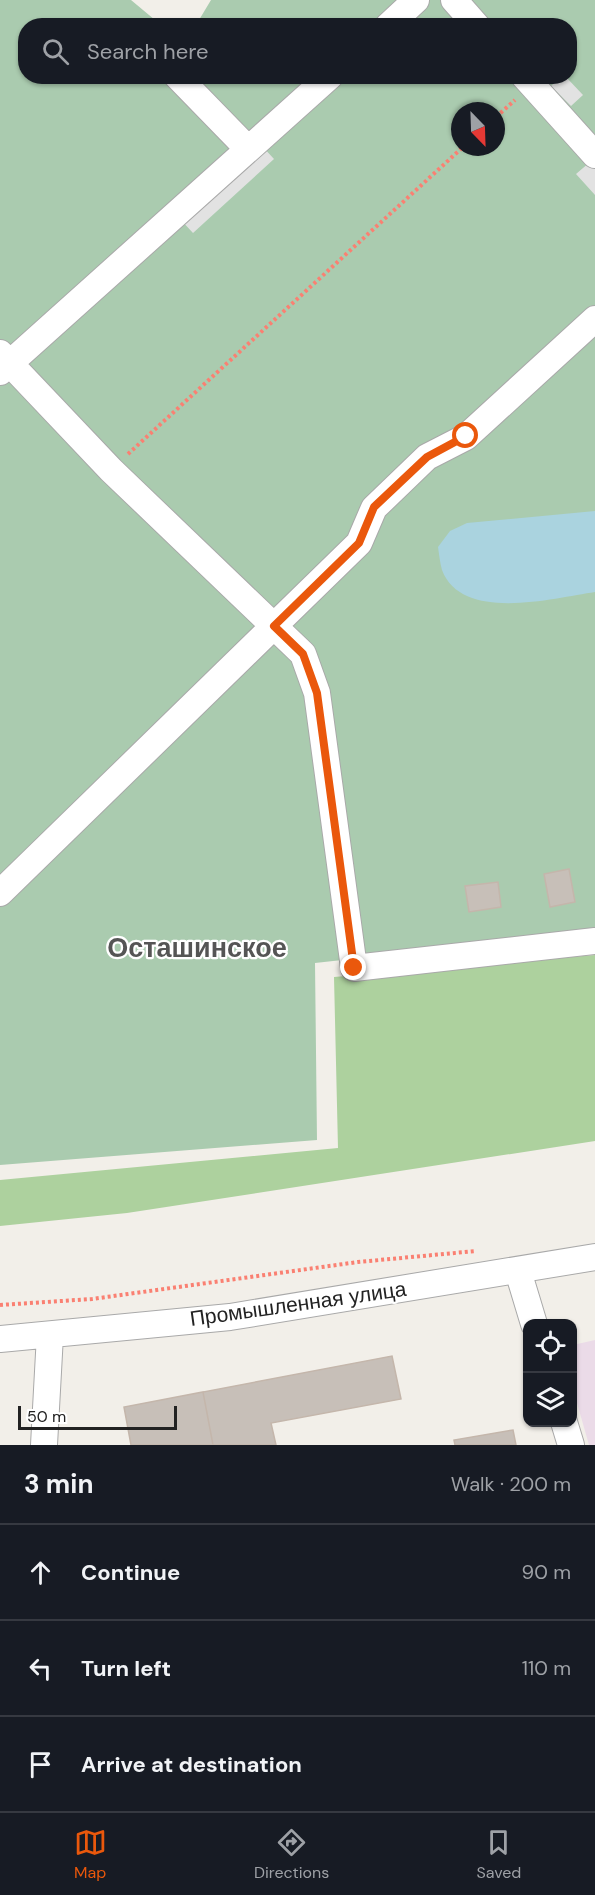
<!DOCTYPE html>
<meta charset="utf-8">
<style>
:root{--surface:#171b24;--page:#242831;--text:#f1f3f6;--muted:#9ea1a6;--line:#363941;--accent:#ea580c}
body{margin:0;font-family:"DM Sans",sans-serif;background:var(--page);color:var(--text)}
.controls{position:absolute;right:18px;bottom:18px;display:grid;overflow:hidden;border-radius:12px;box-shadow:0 2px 4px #0004}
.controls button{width:54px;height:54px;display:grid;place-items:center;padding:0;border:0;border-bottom:2px solid var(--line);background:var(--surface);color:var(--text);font:30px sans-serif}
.compass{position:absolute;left:451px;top:102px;width:54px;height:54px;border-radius:50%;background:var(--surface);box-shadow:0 2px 4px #0004;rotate:157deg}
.scale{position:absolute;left:18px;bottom:15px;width:159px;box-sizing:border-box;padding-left:6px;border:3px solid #222;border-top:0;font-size:16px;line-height:21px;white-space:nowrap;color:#222;-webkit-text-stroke:4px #fff;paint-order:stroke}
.stop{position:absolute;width:18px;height:18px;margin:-14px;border:4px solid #ea580c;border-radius:50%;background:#fff}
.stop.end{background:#ea580c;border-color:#fff;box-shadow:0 2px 6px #0008}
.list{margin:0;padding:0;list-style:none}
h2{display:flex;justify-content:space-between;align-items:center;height:78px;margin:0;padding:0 24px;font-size:26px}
h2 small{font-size:20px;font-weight:400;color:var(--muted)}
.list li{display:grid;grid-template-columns:39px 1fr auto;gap:18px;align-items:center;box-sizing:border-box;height:96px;padding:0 24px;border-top:2px solid var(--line)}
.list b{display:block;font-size:22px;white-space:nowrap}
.list em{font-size:20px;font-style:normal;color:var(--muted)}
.icon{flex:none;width:33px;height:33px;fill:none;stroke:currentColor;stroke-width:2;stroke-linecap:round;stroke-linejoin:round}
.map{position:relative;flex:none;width:595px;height:1445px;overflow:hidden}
.search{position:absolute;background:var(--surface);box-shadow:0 2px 4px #0004;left:18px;right:18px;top:18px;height:66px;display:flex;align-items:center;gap:15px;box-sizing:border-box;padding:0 21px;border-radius:24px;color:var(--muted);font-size:22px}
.sheet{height:366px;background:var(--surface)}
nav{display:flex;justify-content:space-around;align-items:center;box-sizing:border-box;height:84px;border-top:2px solid var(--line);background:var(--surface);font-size:16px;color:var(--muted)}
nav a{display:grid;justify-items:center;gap:3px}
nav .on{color:var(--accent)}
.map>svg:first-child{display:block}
.industrial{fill:#ebdbe8}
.forest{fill:#add19e}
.cemetery{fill:#aacbaf;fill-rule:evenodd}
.parking{fill:#e2e2e2}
.water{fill:#aad3df}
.building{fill:#c7bfb8;stroke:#c4b6ab;stroke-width:1.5}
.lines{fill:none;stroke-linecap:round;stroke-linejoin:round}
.minor-casing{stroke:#a9a9a9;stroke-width:28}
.path{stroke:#fa8072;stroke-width:4;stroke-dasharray:3 3;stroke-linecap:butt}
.minor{stroke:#fff;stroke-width:26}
.route{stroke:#ea580c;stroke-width:8}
.labels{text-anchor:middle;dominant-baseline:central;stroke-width:4.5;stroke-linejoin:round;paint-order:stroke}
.street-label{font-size:21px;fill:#222;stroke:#fff}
.district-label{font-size:27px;font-weight:bold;fill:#555;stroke:#fff}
</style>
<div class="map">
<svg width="595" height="1445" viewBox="0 0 595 1445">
<rect width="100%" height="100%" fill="#f2efe9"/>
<path class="industrial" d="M595,1340v105h-6l-16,-56v-44z"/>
<path class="forest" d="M595,955v186l-468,72 -127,13v-46l338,-32 -4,-171z"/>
<path class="cemetery" d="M0,0h131l30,25 -135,1v50h544v-50l-374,-1 15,-25h384v932l-280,31 2,177 -317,25zM460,111h36v36h-36z"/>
<path class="parking" d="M561,76l5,1 17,18 -12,11 -20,-20z
M262,146l12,13 -81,74 -13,-14z
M590,162l5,5v28l-19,-21z"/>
<path class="water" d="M595,511v81c-41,6 -133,31 -153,-22 -2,-7 -3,-16 -4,-23l12,-16 17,-8z"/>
<path class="building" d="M569,869l6,33 -25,5 -6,-33z
M498,882l3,25 -32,5 -4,-26z
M392,1356l9,43 -130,24 5,22h-63l-10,-53z
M203,1392l10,53h-82l-7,-38z
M513,1430l3,15h-61l-1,-5z"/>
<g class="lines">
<g class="minor-casing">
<path id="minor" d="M454,0l23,26
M388,26l28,-26
M177,76l71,73
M524,76l71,79
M0,353l111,117 192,184 14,39 37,275 241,-27
M0,372l330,-296
M0,893l359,-350 15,-35 53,-51 39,-20 129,-118
M518,1271l16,53
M0,1339l230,-22 365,-60
M564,1422l7,23
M44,1445l6,-110"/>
</g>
<path class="path" d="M496,117l19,-17
M128,454l335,-307
M0,1305l92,-6 266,-37 118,-11"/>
<use href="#minor" class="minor"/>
</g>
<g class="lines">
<path class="route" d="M354,968l-37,-275 -14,-39 -29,-28 85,-83 15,-36 53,-50 39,-21"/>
</g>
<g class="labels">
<g class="street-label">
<text transform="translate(298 1304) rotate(-8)">Промышленная улица</text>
</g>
<g class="district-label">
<text x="197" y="947">Осташинское</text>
</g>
</g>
</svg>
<div class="controls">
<button><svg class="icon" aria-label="locate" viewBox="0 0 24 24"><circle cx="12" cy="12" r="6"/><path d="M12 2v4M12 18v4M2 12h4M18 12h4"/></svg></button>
<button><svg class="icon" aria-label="layers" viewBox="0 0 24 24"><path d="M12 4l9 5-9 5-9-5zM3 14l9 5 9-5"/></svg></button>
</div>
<svg class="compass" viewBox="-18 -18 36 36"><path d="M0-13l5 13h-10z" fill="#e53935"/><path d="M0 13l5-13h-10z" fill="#9ea1a6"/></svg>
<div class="scale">50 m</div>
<div class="stop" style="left:466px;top:436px"></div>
<div class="stop end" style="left:354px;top:968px"></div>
<div class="search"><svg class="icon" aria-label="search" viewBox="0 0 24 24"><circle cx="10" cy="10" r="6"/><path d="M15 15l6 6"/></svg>Search here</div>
</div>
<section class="sheet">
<h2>3 min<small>Walk · 200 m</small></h2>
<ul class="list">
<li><svg class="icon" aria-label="ahead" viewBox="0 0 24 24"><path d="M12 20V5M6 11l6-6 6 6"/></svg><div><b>Continue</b></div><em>90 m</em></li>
<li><svg class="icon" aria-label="left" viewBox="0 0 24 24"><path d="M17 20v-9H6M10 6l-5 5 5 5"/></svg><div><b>Turn left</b></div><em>110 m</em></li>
<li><svg class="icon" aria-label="arrive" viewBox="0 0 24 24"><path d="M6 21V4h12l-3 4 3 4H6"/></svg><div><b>Arrive at destination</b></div></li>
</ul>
</section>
<nav>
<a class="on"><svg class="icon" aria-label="map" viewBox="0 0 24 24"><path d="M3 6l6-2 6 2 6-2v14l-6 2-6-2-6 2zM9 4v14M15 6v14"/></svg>Map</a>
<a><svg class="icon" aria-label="directions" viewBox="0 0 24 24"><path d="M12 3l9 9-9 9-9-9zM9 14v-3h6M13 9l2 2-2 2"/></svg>Directions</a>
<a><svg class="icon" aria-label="saved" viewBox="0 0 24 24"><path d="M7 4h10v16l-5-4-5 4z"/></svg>Saved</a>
</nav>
